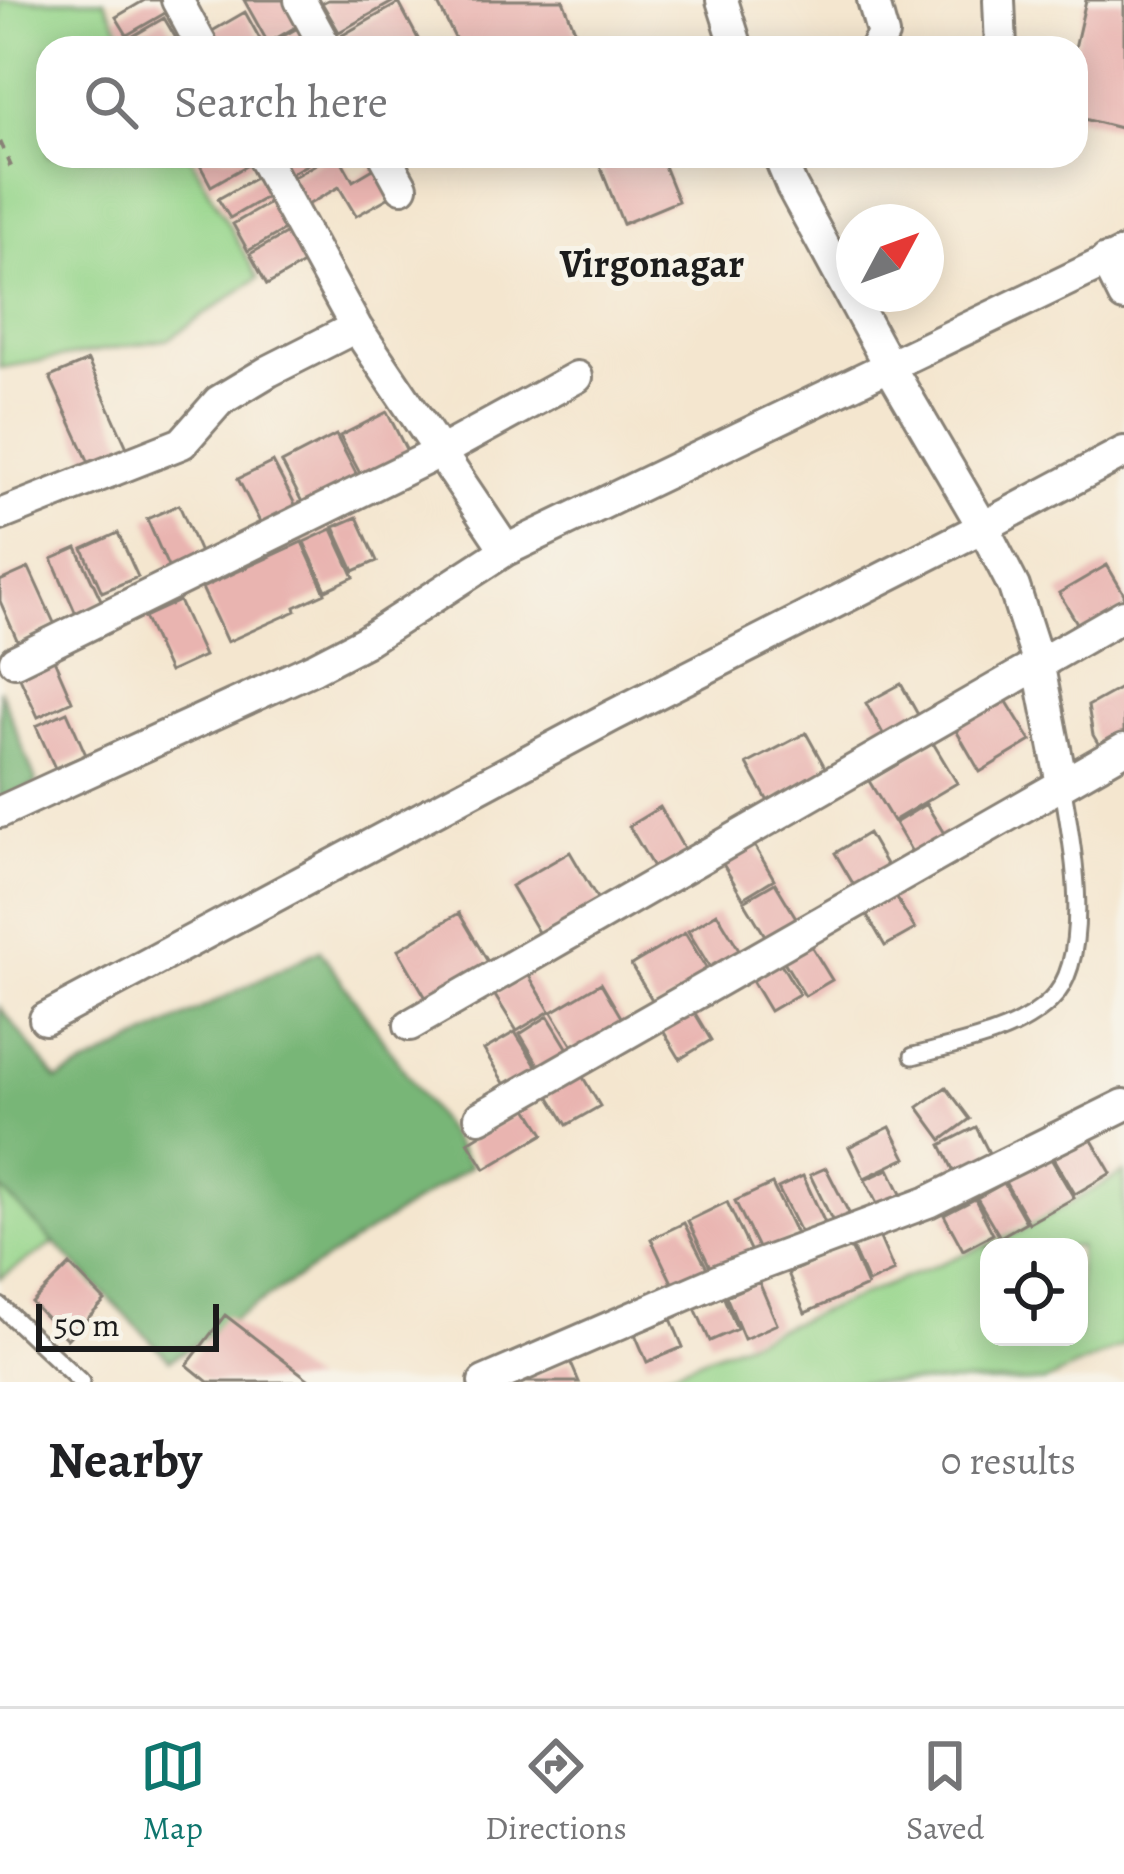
<!DOCTYPE html>
<style>
:root{--surface:#fff;--page:#f2f2f2;--text:#202124;--muted:#757577;--line:#e0e0e0;--accent:#0f766e}
body{margin:0;font-family:Alegreya,serif;background:var(--page);color:var(--text)}
.controls{position:absolute;right:36px;bottom:36px;display:grid;overflow:hidden;border-radius:24px;box-shadow:0 6px 30px #0003}
.controls button{width:108px;height:108px;display:grid;place-items:center;padding:0;border:0;border-bottom:3px solid var(--line);background:var(--surface);color:var(--text);font:60px sans-serif}
.compass{position:absolute;left:836px;top:204px;width:108px;height:108px;border-radius:50%;background:var(--surface);box-shadow:0 6px 30px #0003;rotate:49deg}
.scale{position:absolute;left:36px;bottom:30px;width:183px;box-sizing:border-box;padding-left:12px;border:6px solid #1c1c1c;border-top:0;font-size:33px;line-height:42px;white-space:nowrap;color:#1c1c1c;-webkit-text-stroke:9px #f7f3e8;paint-order:stroke}
.list{margin:0;padding:0;list-style:none}
h2{display:flex;justify-content:space-between;align-items:center;height:156px;margin:0;padding:0 48px;font-size:51px}
h2 small{font-size:39px;font-weight:400;color:var(--muted)}
.icon{flex:none;width:66px;height:66px;fill:none;stroke:currentColor;stroke-width:2;stroke-linecap:round;stroke-linejoin:round}
.map{position:relative;flex:none;width:1124px;height:1382px;overflow:hidden}
.search{position:absolute;background:var(--surface);box-shadow:0 6px 30px #0003;left:36px;right:36px;top:36px;height:132px;display:flex;align-items:center;gap:30px;box-sizing:border-box;padding:0 42px;border-radius:36px;color:var(--muted);font-size:45px}
.sheet{height:324px;background:var(--surface)}
nav{display:flex;justify-content:space-around;align-items:center;box-sizing:border-box;height:168px;border-top:3px solid var(--line);background:var(--surface);font-size:33px;color:var(--muted)}
nav a{display:grid;justify-items:center;gap:6px}
nav .on{color:var(--accent)}
.map>svg:first-child{display:block}
.green{fill:#96d58b;stroke:#597854;stroke-width:3;fill-rule:evenodd}
.forest{fill:#78b677;stroke:#4a694a;stroke-width:3}
.building{fill:#e9b4b0}
.lines{fill:none;stroke-linecap:round;stroke-linejoin:round}
.lane-casing{stroke:#888176;stroke-width:21}
.street-casing{stroke:#888176;stroke-width:36}
.path{stroke:#888176;stroke-width:4.5;stroke-dasharray:9 9;stroke-linecap:butt}
.lane{stroke:#fff;stroke-width:15}
.street{stroke:#fff;stroke-width:30}
.labels{text-anchor:middle;dominant-baseline:central;stroke-width:10;stroke-linejoin:round;paint-order:stroke}
.neighbourhood-label{font-size:39px;font-weight:bold;fill:#1c1c1c;stroke:#f7f3e8}
</style>
<div class="map">
<svg width="1124" height="1382" viewBox="0 0 1124 1382">
<rect width="100%" height="100%" fill="#f7f3e8"/>
<filter id="ink" filterUnits="userSpaceOnUse"><feTurbulence type="fractalNoise" baseFrequency=".00833" numOctaves="2"/><feDisplacementMap in="SourceGraphic" scale="24" xChannelSelector="R" yChannelSelector="G"/><feConvolveMatrix kernelMatrix="1 2 1 2 8 2 1 2 1" color-interpolation-filters="sRGB"/></filter>
<filter id="wash" filterUnits="userSpaceOnUse"><feTurbulence type="fractalNoise" baseFrequency=".004" numOctaves="4" result="noise"/><feDisplacementMap in="SourceGraphic" scale="48" xChannelSelector="R" yChannelSelector="G"/><feGaussianBlur stdDeviation="2.7" result="paint"/><feColorMatrix in="noise" values="0 0 0 0 0 0 0 0 0 0 0 0 0 0 0 0 0 1.4 0 .05"/><feComposite in="paint" operator="in"/></filter>
<g filter="url(#wash)">
<rect width="100%" height="100%" fill="#f4e6cf"/>
<path class="green" d="M0,0h104l26,48h-82v108h142l68,122 -89,61 -169,29z
M1124,1172v173l-81,37h-399l378,-151zM1079,1247v90h-90v-90z
M0,1188l55,55 -55,35z"/>
<path class="forest" d="M0,689l37,95 -37,16z
M320,950l151,216 -301,194 -170,-172v-181l57,73z"/>
<g id="blocks">
<path class="building" d="M145,0h15l7,12 -40,23 -11,-18z
M244,0h50l12,21 -38,22z
M328,0h68l-57,32 -17,-29z
M436,0h127l19,48h-122z
M1086,0h38v129l-48,-12 -1,-69z
M399,3l24,45h-75l-7,-12z
M245,12l16,29 -12,7h-34l-8,-14z
M164,18l16,27 -6,3h-41l-5,-9z
M305,24l13,24h-34l-6,-9z
M195,156h54l4,6 -42,24z
M273,156h49l-37,21z
M330,156h9l14,25 32,-19 17,28 -46,26 -17,-29 -35,20 -16,-27z
M596,156h64l18,45 -55,23z
M259,176l11,19 -40,23 -12,-19z
M271,202l15,27 -38,22 -15,-27z
M291,231l17,30 -41,24 -17,-31z
M88,361l40,89 -37,17 -41,-90z
M387,412l22,43 -46,24 -23,-43z
M336,435l24,46 -55,27 -23,-45z
M273,462l25,48 -35,18 -25,-49z
M179,505l22,50 -32,14 -22,-50z
M357,517l20,44 -23,10 -20,-44z
M332,529l22,48 -28,13 -22,-48z
M118,533l20,44 -36,15 -19,-43z
M302,542l23,51 -30,14 1,4 -69,31 -25,-54z
M77,548l25,54 -26,12 -24,-55z
M1107,565l17,29v15l-41,24 -24,-40z
M29,568l26,57 -37,17 -18,-41v-20z
M179,601l25,55 -35,16 -25,-55z
M52,655l20,46 -34,16 -21,-46z
M901,684l21,38 -35,19 -21,-38z
M1124,686v51l-22,13 -9,-15 -5,-29z
M1004,697l27,44 -51,31 -26,-45z
M67,712l19,43 -31,13 -19,-42z
M806,733l21,38 -58,32 -22,-39z
M933,743l24,40 -64,38 -24,-40z
M926,804l22,36 -32,19 -21,-36z
M660,807l27,47 -31,18 -27,-46z
M868,833l23,40 -33,19 -23,-39z
M751,840l23,39 -31,19 -23,-39z
M570,852l31,53 -59,34 -31,-53z
M775,883l23,38 -31,18 -23,-38z
M893,892l22,37 -30,17 -21,-36z
M459,913l32,54 -62,36 -31,-53z
M717,913l26,43 -29,18 -26,-43z
M685,933l26,43 -54,32 -26,-43z
M810,944l22,36 -27,16 -22,-36z
M780,962l19,32 -29,17 -19,-32z
M528,974l22,37 -33,20 -23,-37z
M601,983l24,41 -48,29 -25,-41z
M693,1010l18,30 -31,19 -18,-30z
M548,1016l23,38 -29,17 -22,-37z
M515,1032l23,37 -31,19 -23,-38z
M581,1074l19,32 -33,19 -19,-31z
M946,1087l24,32 -28,21 -24,-33z
M527,1107l17,27 -59,35 -17,-27z
M890,1127l16,31 -42,20 -15,-31z
M976,1127l18,36 -36,17 -17,-35z
M1090,1137l21,36 -36,21 -21,-36z
M1050,1157l24,41 -45,25 -24,-41z
M826,1168l25,49 -17,7 -24,-49z
M889,1169l13,27 -23,12 -14,-28z
M803,1176l22,47 -24,11 -23,-46z
M1004,1183l22,39 -26,15 -23,-39z
M772,1184l25,52 -36,18 -26,-53z
M975,1199l18,35 -30,16 -19,-35z
M727,1202l24,50 -39,19 -24,-50z
M684,1223l25,49 -34,17 -24,-50z
M879,1236l15,35 -26,12 -16,-36z
M850,1246l17,40 -62,27 -17,-40z
M70,1265l35,36 -38,38 -35,-36z
M759,1282l18,42 -33,15 -18,-43z
M723,1296l14,33 -27,12 -15,-33z
M225,1315l87,67h-104l-21,-17z
M671,1319l12,28 -36,15 -12,-28z
M570,1361l9,21h-56z"/>
</g>
</g>
<g filter="url(#ink)">
<use href="#blocks" fill-opacity="0" stroke="#888176" stroke-width="3"/>
<g class="lines">
<g class="lane-casing">
<path id="lane" d="M913,1056c46,-12 102,-21 137,-55 45,-42 22,-162 12,-217
M0,1306l81,76"/>
</g>
<g class="street-casing">
<path id="street" d="M177,0l26,48
M300,0l26,48
M722,0l15,48
M873,0l10,35 -8,13
M999,0l2,48
M262,156l94,171 150,223 618,-297
M385,156l17,31
M779,156l13,31 96,177 95,163 31,60 24,75 24,122
M1106,260l18,36
M0,515l182,-72 37,-42 50,-30 87,-44
M15,661l427,-210 135,-74
M0,812l314,-144 50,-26 142,-92
M45,1019l567,-303 371,-189 141,-75
M410,1025l714,-410
M480,1117l644,-368
M484,1382l240,-104 204,-76 196,-97"/>
</g>
<path class="path" d="M0,142l14,32"/>
<use href="#lane" class="lane"/>
<use href="#street" class="street"/>
</g>
</g>
<g class="labels">
<g class="neighbourhood-label">
<text x="652" y="263">Virgonagar</text>
</g>
</g>
</svg>
<div class="controls">
<button><svg class="icon" aria-label="locate" viewBox="0 0 24 24"><circle cx="12" cy="12" r="6"/><path d="M12 2v4M12 18v4M2 12h4M18 12h4"/></svg></button>
</div>
<svg class="compass" viewBox="-18 -18 36 36"><path d="M0-13l5 13h-10z" fill="#e53935"/><path d="M0 13l5-13h-10z" fill="#757577"/></svg>
<div class="scale">50 m</div>
<div class="search"><svg class="icon" aria-label="search" viewBox="0 0 24 24"><circle cx="10" cy="10" r="6"/><path d="M15 15l6 6"/></svg>Search here</div>
</div>
<section class="sheet">
<h2>Nearby<small>0 results</small></h2>
<ul class="list">
</ul>
</section>
<nav>
<a class="on"><svg class="icon" aria-label="map" viewBox="0 0 24 24"><path d="M3 6l6-2 6 2 6-2v14l-6 2-6-2-6 2zM9 4v14M15 6v14"/></svg>Map</a>
<a><svg class="icon" aria-label="directions" viewBox="0 0 24 24"><path d="M12 3l9 9-9 9-9-9zM9 14v-3h6M13 9l2 2-2 2"/></svg>Directions</a>
<a><svg class="icon" aria-label="saved" viewBox="0 0 24 24"><path d="M7 4h10v16l-5-4-5 4z"/></svg>Saved</a>
</nav>
